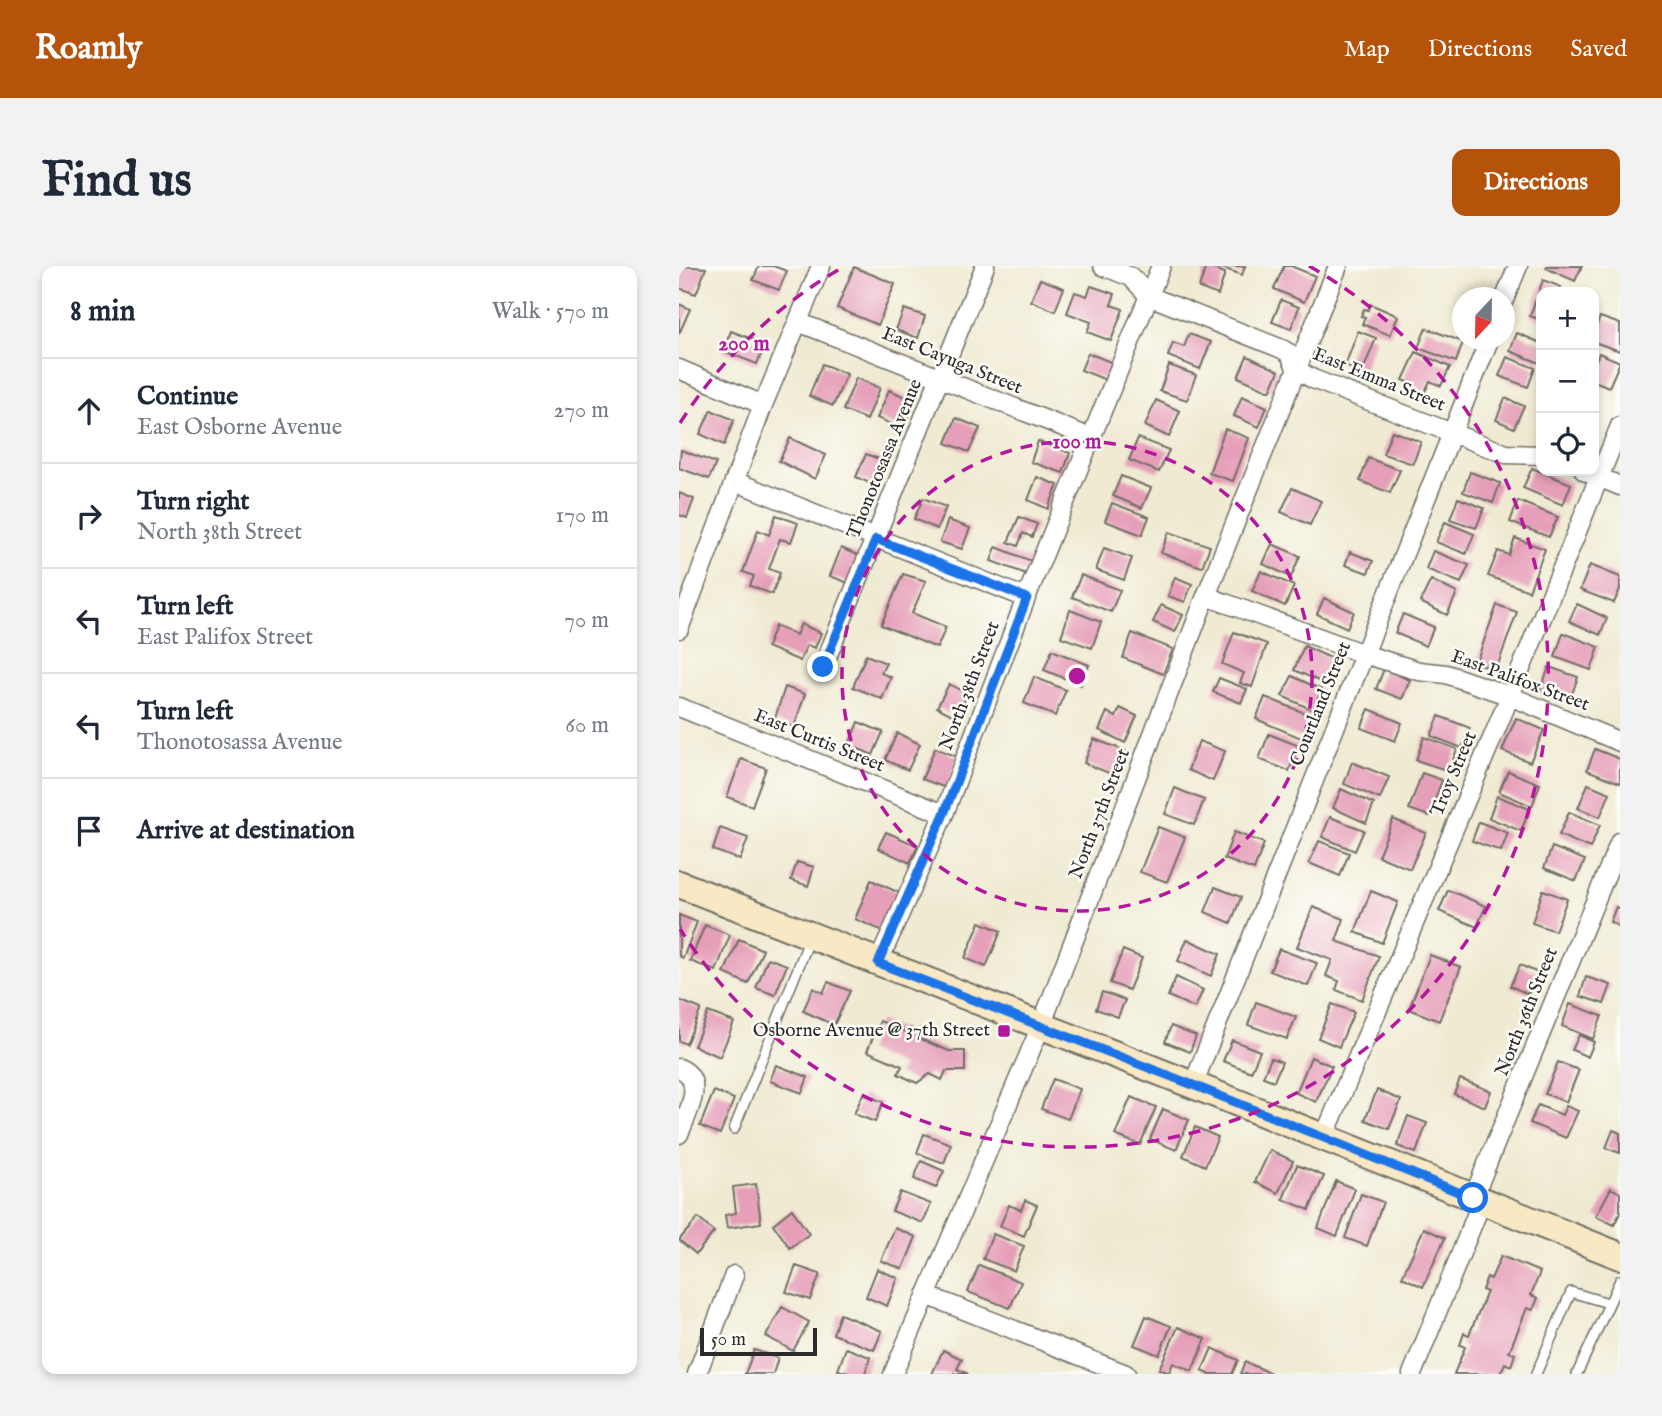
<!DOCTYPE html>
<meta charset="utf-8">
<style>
:root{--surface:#fff;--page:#f2f2f3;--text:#1f2937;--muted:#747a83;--line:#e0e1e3;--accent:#b45309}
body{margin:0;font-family:"IM FELL English",serif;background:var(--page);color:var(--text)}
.controls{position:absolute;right:21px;top:21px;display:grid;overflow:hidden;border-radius:14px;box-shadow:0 4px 10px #0003}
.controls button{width:63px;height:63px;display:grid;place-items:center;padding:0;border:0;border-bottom:2px solid var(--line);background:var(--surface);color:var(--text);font:35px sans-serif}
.compass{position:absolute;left:773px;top:21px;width:63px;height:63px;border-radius:50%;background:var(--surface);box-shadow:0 4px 10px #0003;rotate:202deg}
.scale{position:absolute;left:21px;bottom:18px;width:117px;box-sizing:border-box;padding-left:7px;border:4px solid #2b2b2b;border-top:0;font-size:19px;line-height:24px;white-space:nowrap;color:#2b2b2b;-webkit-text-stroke:5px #fdfcf7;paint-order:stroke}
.stop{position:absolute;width:21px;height:21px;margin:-16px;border:5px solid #1a73e8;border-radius:50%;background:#fff}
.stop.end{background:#1a73e8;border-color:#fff;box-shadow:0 2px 7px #0008}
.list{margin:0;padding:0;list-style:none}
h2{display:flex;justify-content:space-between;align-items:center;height:91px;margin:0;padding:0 28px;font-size:30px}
h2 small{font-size:23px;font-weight:400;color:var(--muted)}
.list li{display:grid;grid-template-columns:46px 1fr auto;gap:21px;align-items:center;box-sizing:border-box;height:105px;padding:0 28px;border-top:2px solid var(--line)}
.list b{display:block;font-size:26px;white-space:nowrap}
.list p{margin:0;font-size:23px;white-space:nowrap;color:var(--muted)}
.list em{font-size:23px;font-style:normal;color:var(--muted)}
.icon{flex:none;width:38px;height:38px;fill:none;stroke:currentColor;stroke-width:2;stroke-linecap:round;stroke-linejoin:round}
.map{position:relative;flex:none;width:941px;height:1108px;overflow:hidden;border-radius:14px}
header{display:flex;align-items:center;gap:42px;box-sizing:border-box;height:98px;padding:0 35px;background:var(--accent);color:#fff}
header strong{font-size:33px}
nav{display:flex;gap:38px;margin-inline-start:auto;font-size:24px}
.intro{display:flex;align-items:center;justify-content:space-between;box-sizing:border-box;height:168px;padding:0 42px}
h1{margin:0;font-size:49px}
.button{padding:18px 32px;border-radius:14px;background:var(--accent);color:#fff;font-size:24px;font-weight:700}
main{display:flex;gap:42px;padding:0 42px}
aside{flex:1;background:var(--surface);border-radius:14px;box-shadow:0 4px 10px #0003}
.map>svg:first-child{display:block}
.building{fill:#e69fb9}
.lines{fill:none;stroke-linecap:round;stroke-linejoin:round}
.lane-casing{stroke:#706e65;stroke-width:12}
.street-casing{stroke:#706e65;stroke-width:21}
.secondary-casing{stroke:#706e65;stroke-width:30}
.lane{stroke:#fff;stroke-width:9}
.street{stroke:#fff;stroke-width:18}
.secondary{stroke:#f8e8c3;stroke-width:26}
.route{stroke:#1a73e8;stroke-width:9}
.ring{fill:none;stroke:#b5179e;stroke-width:3.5;stroke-dasharray:12 9}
.poi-dot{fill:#b5179e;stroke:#fdfcf7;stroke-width:2.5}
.labels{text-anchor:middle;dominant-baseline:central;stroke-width:5;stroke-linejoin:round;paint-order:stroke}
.street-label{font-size:19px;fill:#2b2b2b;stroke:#fdfcf7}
.poi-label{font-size:19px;fill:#2b2b2b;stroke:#fdfcf7;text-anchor:end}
.centre{fill:#b5179e;stroke:#fdfcf7;stroke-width:3.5}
.ring-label{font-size:21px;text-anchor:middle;font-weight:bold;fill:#b5179e;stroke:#fdfcf7;stroke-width:5;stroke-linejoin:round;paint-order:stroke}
</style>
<header>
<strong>Roamly</strong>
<nav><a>Map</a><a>Directions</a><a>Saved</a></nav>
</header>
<div class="intro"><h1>Find us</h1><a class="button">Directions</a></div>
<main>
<aside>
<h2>8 min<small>Walk · 570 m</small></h2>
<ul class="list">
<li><svg class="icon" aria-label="ahead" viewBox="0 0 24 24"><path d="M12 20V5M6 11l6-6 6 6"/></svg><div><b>Continue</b><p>East Osborne Avenue</p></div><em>270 m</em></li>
<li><svg class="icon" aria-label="right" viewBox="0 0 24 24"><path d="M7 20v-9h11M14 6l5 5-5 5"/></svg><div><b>Turn right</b><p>North 38th Street</p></div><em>170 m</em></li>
<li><svg class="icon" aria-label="left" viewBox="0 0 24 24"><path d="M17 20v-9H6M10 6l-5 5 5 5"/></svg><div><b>Turn left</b><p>East Palifox Street</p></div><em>70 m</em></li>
<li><svg class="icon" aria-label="left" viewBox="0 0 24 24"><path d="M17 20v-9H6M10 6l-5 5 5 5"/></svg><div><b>Turn left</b><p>Thonotosassa Avenue</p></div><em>60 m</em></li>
<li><svg class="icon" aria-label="arrive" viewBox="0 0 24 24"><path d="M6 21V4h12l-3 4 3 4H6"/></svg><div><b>Arrive at destination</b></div></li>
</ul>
</aside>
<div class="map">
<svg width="941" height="1108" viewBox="0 0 941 1108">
<rect width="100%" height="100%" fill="#fdfcf7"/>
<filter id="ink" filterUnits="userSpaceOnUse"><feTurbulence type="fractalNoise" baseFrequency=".0143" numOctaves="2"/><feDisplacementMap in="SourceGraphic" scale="14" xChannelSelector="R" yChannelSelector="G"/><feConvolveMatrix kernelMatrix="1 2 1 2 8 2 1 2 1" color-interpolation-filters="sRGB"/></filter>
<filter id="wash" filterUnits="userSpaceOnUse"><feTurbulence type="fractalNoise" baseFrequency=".00686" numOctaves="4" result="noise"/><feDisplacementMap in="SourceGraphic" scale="28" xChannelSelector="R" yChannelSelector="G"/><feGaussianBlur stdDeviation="1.57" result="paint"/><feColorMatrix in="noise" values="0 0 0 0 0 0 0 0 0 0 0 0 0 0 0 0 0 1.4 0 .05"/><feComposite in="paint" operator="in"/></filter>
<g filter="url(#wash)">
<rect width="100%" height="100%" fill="#efead1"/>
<g id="blocks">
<path class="building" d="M0,0l27,2 -10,26 -17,-6z
M80,0h14l14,5 -8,19 -26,-10z
M527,0l19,7 -7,22 -19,-7z
M538,0h28l-3,9z
M605,0h7l24,10 -11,26 -30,-13z
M868,0h35l-7,15 -29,-13z
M175,1l41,17 -17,41 -41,-17z
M361,13l24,9 -9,23 -24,-10z
M864,14l18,7 -2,5h-18v28l-11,-4z
M412,20l24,8 -4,11 12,4 -12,32 -24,-9 4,-10 -24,-9 8,-21 12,4z
M602,34l18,7 -8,22 -19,-7z
M0,38l11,5 -11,25z
M691,38l28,12 -8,19 -28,-11 3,-7 -4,-1 3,-7 4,1z
M225,43l21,7 -7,22 -22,-8z
M921,51l20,7v27l-26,-9v-9z
M747,62l37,14 -7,20 -38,-14z
M52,65l34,13 -8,20 -34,-13z
M679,65l18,7 -14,35 -17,-7z
M838,67l24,10 -1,20 -30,-12z
M510,68l22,8 -11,27 -32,-13 5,-13 11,4z
M737,86l34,15 -9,19 -11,-5 -9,19 -11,-5 5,-10 -12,-5z
M409,87l25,10 -7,17 -25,-10z
M920,87l21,9 -11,25 -15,-6v-16z
M568,90l32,15 -9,20 -32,-14z
M828,91l28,11 -7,19 -29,-11z
M143,98l25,10 -14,32 -24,-10z
M490,99l27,10 -9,25 -27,-9z
M177,112l24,10 -13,32 -24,-10z
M210,124l26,11 -12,28 -26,-11z
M563,130l25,11 -8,20 -25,-11z
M826,132l19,8 -10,22 -18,-8z
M477,134l24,11 -11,26 -24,-11z
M32,144l23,10 -10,25 -24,-11z
M277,152l24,10 -11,24 -23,-9z
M546,163l24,9 -16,43 -24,-8z
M713,165l29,11 -8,22 -30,-10z
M111,172l36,17 -11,24 -36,-18z
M459,172l31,12 -10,22 -30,-12z
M359,175l32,12 -7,20 -32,-11z
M2,184l35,13 -7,16 -30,-11z
M187,188l20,8 -10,24 -20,-9z
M689,192l32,12 -10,23 -30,-12z
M853,202l39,16 -8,21 -40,-17z
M791,206l30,11 -7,20 -30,-11z
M442,210l30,12 -9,20 -29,-12z
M358,211l21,8 -10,24 -20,-9z
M613,222l29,13 -11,24 -29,-13z
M0,227l15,6 -7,19 -8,-3z
M244,232l23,9 -9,22 -23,-10z
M779,232l26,10 -8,20 -26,-9z
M839,235l40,16 -9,20 -39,-15z
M433,237l37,14 -7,18 -37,-14z
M97,249l22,8 -7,19 -11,-3 -11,30 11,4 -8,21 -22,-8 4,-10 -11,-4 15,-42 11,5z
M340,251l18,7 -5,13 -9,-4 -5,13 -10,-4z
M269,254l22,8 -8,21 -22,-7z
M766,256l29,12 -8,20 -30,-12z
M490,266l41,14 -8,21 -41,-14z
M836,272l30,11 -16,42 -41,-15 10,-25 11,4z
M593,278l28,12 -9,21 -28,-13z
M317,281l38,15 -5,13 -38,-14z
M162,282l21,9 -11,27 -21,-8z
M425,282l28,10 -8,22 -28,-10z
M754,285l36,14 -8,18 -35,-14z
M671,286l23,9 -5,12 -23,-8z
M911,299l30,12v12l-6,14 -34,-13z
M582,305l33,15 -9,20 -33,-15z
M224,308l23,7 -14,32 34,14 -9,21 -56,-23z
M402,309l39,15 -9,22 -39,-15z
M496,311l17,7 -7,18 -17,-6z
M752,314l26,13 -10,22 -27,-13z
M645,332l30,14 -7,16 -30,-14z
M898,338l30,14 -7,17 -31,-14z
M482,339l22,10 -8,17 -22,-10z
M818,339l20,7 -21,58 -20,-7z
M391,344l31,12 -9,26 -31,-11z
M724,348l31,13 -8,19 -31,-13z
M122,358l20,9 -6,15 -8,-3 -7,16 -33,-14 8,-21 21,9z
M555,366l33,12 -15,43 -12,-4 4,-10 -22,-9z
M453,367l41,16 -10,25 -40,-16z
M884,367l36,14 -8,23 -36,-13z
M625,380l29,13 -10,24 -29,-13z
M373,384l37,15 -8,20 -37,-15z
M187,389l20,8 -5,10 10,4 -9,22 -29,-12z
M870,401l29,10 -9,25 -29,-11z
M705,403l26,11 -8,19 -26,-10z
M613,410l30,14 -9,20 -31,-14z
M355,411l32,13 -11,26 -31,-13z
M540,412l28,11 -6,14 -28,-11z
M270,418l19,10 -12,23 -19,-10z
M106,421l20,7 -11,33 -20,-6z
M586,431l52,21 -9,23 -52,-22z
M441,442l17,8 -12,27 -26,-13 8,-18 9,5z
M690,443l33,14 -7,18 -34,-13z
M760,450l31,12 -8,20 -31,-12z
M837,452l28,12 -14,32 -28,-11z
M179,456l25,10 -10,23 -24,-10z
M218,467l23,11 -12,26 -23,-10z
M590,468l30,12 -10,25 -30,-12z
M745,471l33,12 -8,22 -33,-11z
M415,473l32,12 -10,25 -32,-13z
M520,475l26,10 -12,30 -25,-11z
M256,482l23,9 -12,31 -24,-9z
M916,483l25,10v24l-33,-13z
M62,493l25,9 -14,38 -25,-9z
M673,496l37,15 -9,22 -36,-15z
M829,505l32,13 -8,22 -33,-14z
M743,507l20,7 -13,36 -20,-7z
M909,518l22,9 -10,24 -22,-9z
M496,522l29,12 -10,25 -29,-11z
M662,523l33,15 -8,19 -33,-15z
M818,530l33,13 -9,22 -32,-13z
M890,546l31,13 -10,23 -31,-13z
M651,551l34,13 -9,21 -33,-14z
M714,553l33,14 -16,36 -32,-13z
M800,556l29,11 -7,18 -29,-10z
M479,561l27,10 -18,45 -27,-10z
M41,562l28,10 -8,22 -27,-10z
M207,566l32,14 -8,17 -32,-15z
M555,566l30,11 -10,27 -30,-11z
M640,575l30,12 -9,23 -31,-13z
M873,581l33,13 -9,21 -32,-13z
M118,596l17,5 -6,19 -17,-6z
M192,614l33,15 -16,38 -33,-14z
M536,621l26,10 -10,26 -26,-11z
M769,624l38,16 -9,21 -38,-16z
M864,624l24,9 -12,32 -23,-8z
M692,625l27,11 -16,41 -27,-11z
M634,641l31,12 -8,22 43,15 -17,44 -26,-10 3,-9 -13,-5 6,-16 -35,-13z
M937,641l4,2v18l-10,-5z
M0,649l18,7 -14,36 -4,-2z
M301,656l21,9 -15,36 -21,-9z
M26,659l25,10 -14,36 -26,-10z
M60,673l24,11 -15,34 -24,-11z
M508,673l33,15 -9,22 -33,-15z
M600,683l38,14 -9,23 -38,-15z
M444,684l19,8 -13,32 -19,-7z
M751,689l31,12 -22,54 -30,-12z
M89,692l19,7 -12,30 -19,-7z
M841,699l18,8 -10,21 -18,-8z
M497,711l27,13 -8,18 -27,-12z
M907,711l25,8 -7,19 -24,-8z
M149,716l22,9 -16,34 -31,-14 10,-23 10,5z
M423,726l23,8 -7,17 -22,-8z
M0,734l22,9 -15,35 -7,-3z
M577,736l40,15 -9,22 -39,-14z
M653,738l22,8 -15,35 -21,-9z
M891,738l32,12 -9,23 -31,-13z
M29,746l26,10 -14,35 -26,-11z
M201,755l28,12 2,-5 13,5 -3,6 29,12h16v20h-19l-4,9 -12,-6 -13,9 -19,-9 4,-8 -35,-15z
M492,760l25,10 -6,16 -25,-10z
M900,769l15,7 -6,15 -16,-7z
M553,774l28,11 -9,21 -28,-11z
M632,791l21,9 -16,36 -20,-9z
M592,792l11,4 -8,19 -11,-4z
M879,796l21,8 -13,32 -21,-8z
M97,799l32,12 -6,16 -32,-12z
M374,813l27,10 -12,30 -27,-10z
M781,813l31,12 -6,16 -31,-13z
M698,824l24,10 -12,29 -24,-9z
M35,825l20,8 -14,35 -20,-8z
M184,828l20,8 -8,20 -21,-8z
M452,831l25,10 -16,38 -25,-10z
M859,839l24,10 4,-9 12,5 -12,27 -36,-15z
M484,843l26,11 -13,30 -26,-11z
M729,850l19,7 -11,30 -19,-7z
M516,861l23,10 -13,29 -22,-10z
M934,864l7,3v20l-14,-5z
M245,868l27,10 -7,19 -27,-10z
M591,884l23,11 -15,32 -23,-11z
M242,895l23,10 -8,17 -22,-9z
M618,899l27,11 -15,34 -26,-11z
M657,915l19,8 -18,47 -19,-8z
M77,918l5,39 -34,5 -2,-13 11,-2 -3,-26z
M932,922l9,5v20l-6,12 -18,-9z
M221,926l31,12 -8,19 -31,-12z
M682,928l22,8 -16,44 -22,-8z
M346,934l12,5 -13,31 -24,-10 9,-21 12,5z
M113,943l17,25 -19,14 -17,-24z
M19,952l16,14 -18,22 -17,-14z
M216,962l21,9 -13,32 -22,-8z
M745,962l21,10 -22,49 -21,-10z
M314,968l31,12 -10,25 -31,-12z
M822,990l39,16 -9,23 7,3 -5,12 -6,-2 -18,44 6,2 -4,12 -6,-3 -5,11h-46l11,-27 -5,-2 4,-12 5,2 18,-43 -5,-2 5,-13 4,2z
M300,999l42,17 -11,26 -42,-16z
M117,1000l24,8 -10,26 -24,-8z
M198,1003l21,9 -11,28 -21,-9z
M103,1041l27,15 -16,29 -27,-15z
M161,1048l42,17 -8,19 -41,-16z
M467,1050l25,10 -12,29 -25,-10z
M499,1061l28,12 -14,32 -19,-8 -4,10 -10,-4z
M167,1082l24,9 -5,17h-14l-13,-4z
M533,1082l26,12 -6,14h-23l-7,-3z
M75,1084l24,8 -5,16h-28z
M264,1084l19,9 -5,10 11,5h-36z
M566,1096l28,12h-33z"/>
</g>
</g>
<g filter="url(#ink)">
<use href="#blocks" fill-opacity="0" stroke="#706e65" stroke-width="2"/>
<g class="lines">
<g class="lane-casing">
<path id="lane" d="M55,863l76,-191
M857,1108l35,-82 37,11
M898,1108l43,-94"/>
</g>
<g class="street-casing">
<path id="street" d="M424,0l28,11 18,19 133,53 8,5 7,16 16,9 193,75 35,1
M825,34l14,-34
M119,56l293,116
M0,103l84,36
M905,205l36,15
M55,215l292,117
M527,330l158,58 55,17 27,3 64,22 110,46
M0,363l84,-224 58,-139
M144,401l162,-401
M0,441l265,107
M199,697l66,-149 82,-216 135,-332
M0,802c28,12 8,46 0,66
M514,819l296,-745
M645,871l186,-441 110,-270
M794,932l147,-357
M247,1029l200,79
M18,1108l37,-99
M214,1108l148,-348 165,-430 132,-330
M733,1108l70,-173"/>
</g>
<g class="secondary-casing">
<path id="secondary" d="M0,618l514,201 427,171"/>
</g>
<use href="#lane" class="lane"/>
<use href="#street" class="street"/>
<use href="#secondary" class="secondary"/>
</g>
</g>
<g class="lines" filter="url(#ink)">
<path class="route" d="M144,401l53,-128 151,59 -83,216 -66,149 315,122 280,113"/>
</g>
<g class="ring">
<circle cx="398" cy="410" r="235"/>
<path d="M1 157A471 471 0 0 1 166 0M630 0A471 471 0 1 1 1 663"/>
</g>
<rect class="poi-dot" x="318" y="758" width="14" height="14" rx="3.5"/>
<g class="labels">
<g class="street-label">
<text transform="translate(273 95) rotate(22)">East Cayuga Street</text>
<text transform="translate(700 114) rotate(22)">East Emma Street</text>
<text transform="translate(206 193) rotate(-68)">Thonotosassa Avenue</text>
<text transform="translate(841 415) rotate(20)">East Palifox Street</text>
<text transform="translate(291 420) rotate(-69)">North 38th Street</text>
<text transform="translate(642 438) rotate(-68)">Courtland Street</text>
<text transform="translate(140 475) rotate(22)">East Curtis Street</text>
<text transform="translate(775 508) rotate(-67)">Troy Street</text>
<text transform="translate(421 548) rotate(-69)">North 37th Street</text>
<text transform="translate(848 746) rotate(-68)">North 36th Street</text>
</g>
<g class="poi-label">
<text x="311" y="765">Osborne Avenue @ 37th Street</text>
</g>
</g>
<circle cx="398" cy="410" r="10" class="centre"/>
<g class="ring-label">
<text x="65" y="84">200 m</text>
<text x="398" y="182">100 m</text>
</g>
</svg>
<div class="controls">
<button>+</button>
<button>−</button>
<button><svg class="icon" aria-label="locate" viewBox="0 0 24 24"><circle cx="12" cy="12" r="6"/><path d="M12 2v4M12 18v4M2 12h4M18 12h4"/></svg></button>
</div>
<svg class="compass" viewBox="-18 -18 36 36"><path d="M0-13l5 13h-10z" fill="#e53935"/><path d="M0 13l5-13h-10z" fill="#747a83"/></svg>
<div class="scale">50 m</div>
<div class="stop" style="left:794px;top:932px"></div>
<div class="stop end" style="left:144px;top:401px"></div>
</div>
</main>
